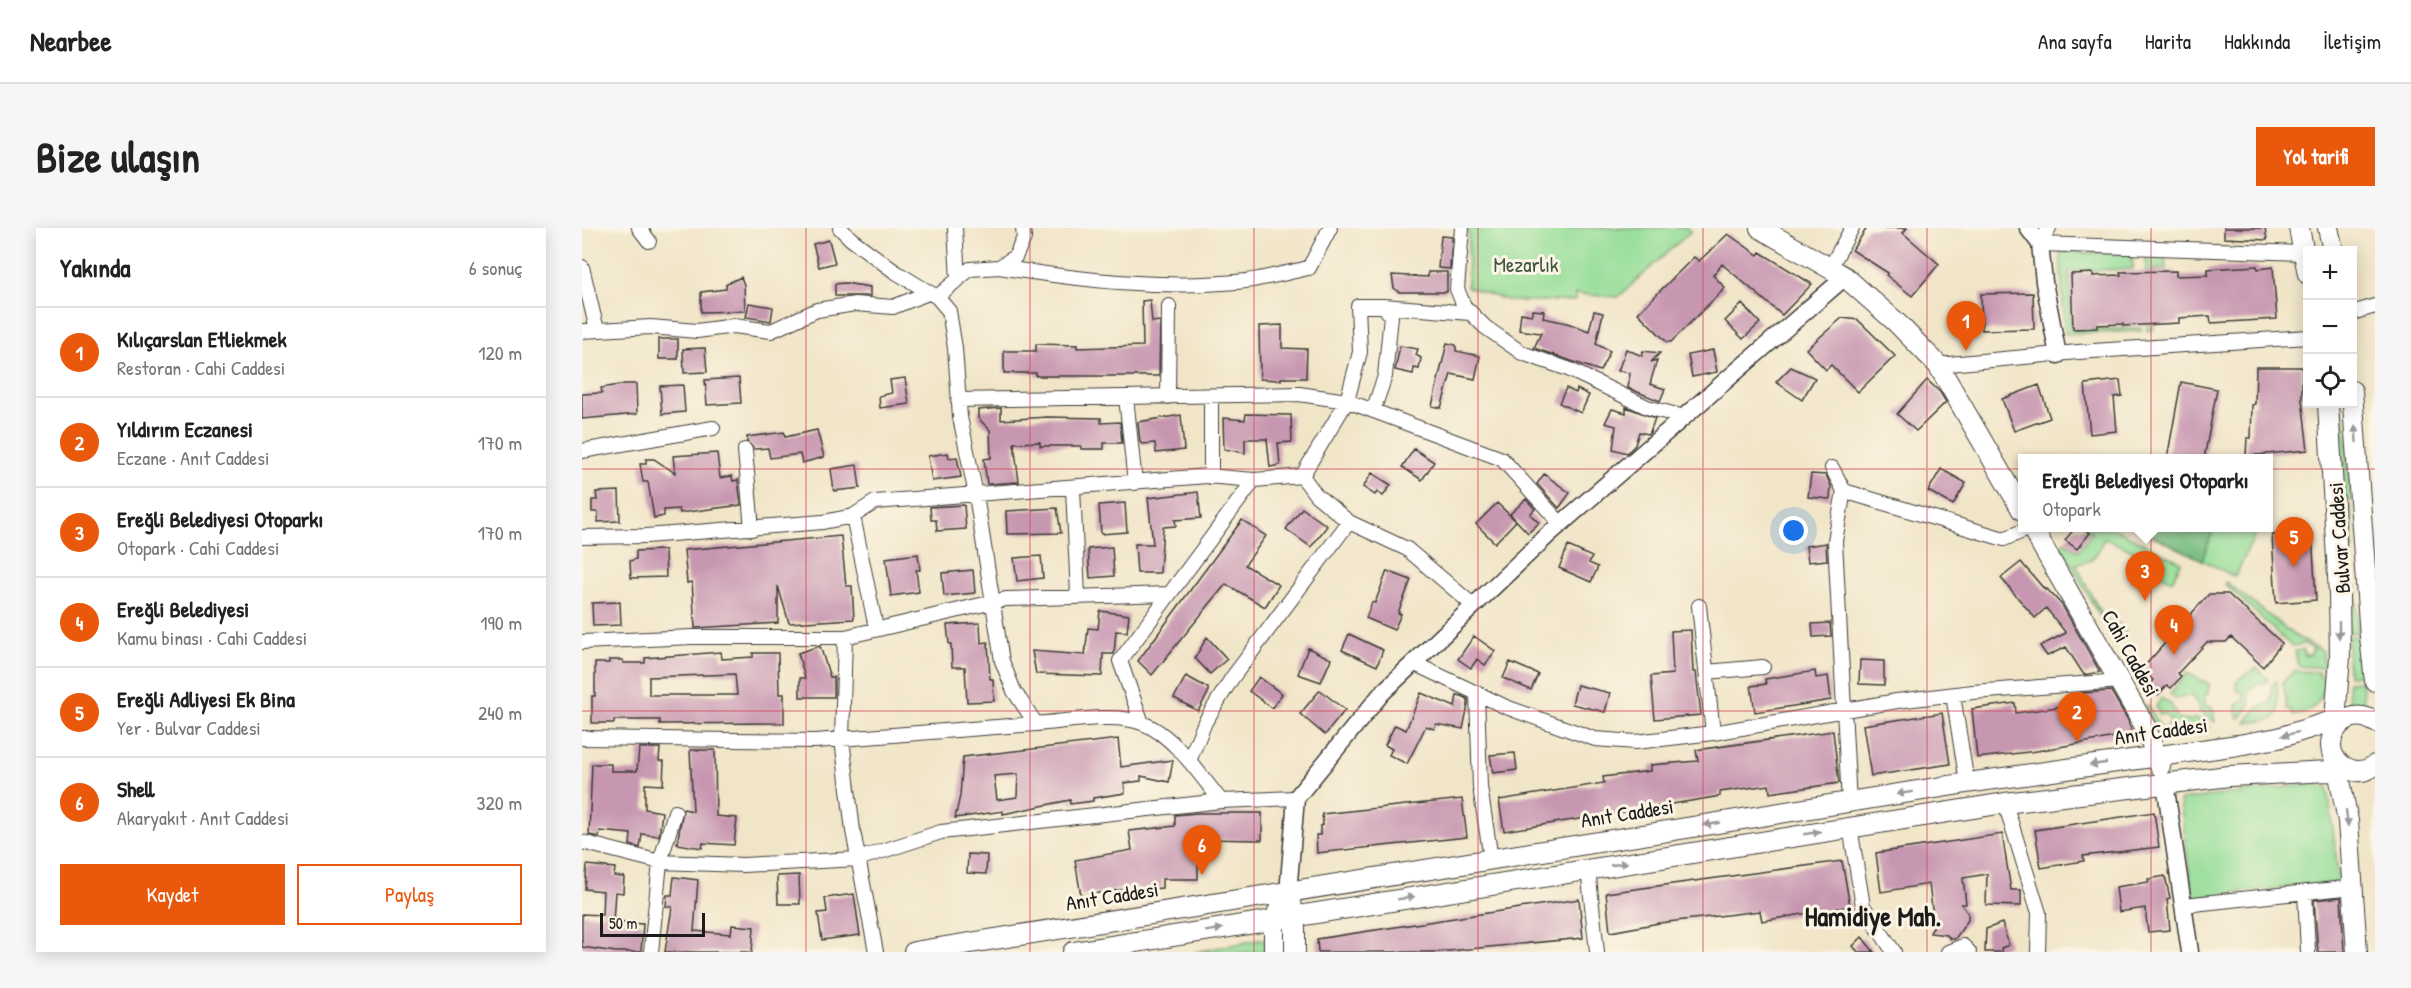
<!DOCTYPE html>
<html lang="tr">
<meta charset="utf-8">
<style>
:root{--surface:#fff;--page:#f6f6f6;--text:#222;--muted:#767676;--line:#e0e0e0;--accent:#ea580c}
body{margin:0;font-family:"Patrick Hand",sans-serif;background:var(--page);color:var(--text)}
.controls{position:absolute;right:18px;top:18px;display:grid;overflow:hidden;border-radius:0px;box-shadow:0 3px 15px #0003}
.controls button{width:54px;height:54px;display:grid;place-items:center;padding:0;border:0;border-bottom:2px solid var(--line);background:var(--surface);color:var(--text);font:30px sans-serif}
.scale{position:absolute;left:18px;bottom:15px;width:105px;box-sizing:border-box;padding-left:6px;border:3px solid #1c1c1c;border-top:0;font-size:16px;line-height:21px;white-space:nowrap;color:#1c1c1c;-webkit-text-stroke:4px #fcf5e5;paint-order:stroke}
.you{position:absolute;left:1212px;top:303px;width:21px;height:21px;margin:-15px;border:4px solid #fff;border-radius:50%;background:#1a73e8;box-shadow:0 0 0 9px #1a73e833}
.badge{display:grid;place-items:center;width:39px;height:39px;border-radius:50%;background:var(--accent);color:#fff;font-size:20px;font-weight:700}
.pin{position:absolute;translate:-50% -50px;filter:drop-shadow(0 2px 3px #0008)}
.pin::after{content:'';position:absolute;top:32px;width:21px;height:18px;background:inherit;clip-path:polygon(0 0,100% 0,50% 100%)}
.popup{position:absolute;left:1436px;top:226px;width:255px;height:78px;box-sizing:border-box;display:grid;place-content:center;border-radius:0px;background:var(--surface);filter:drop-shadow(0 2px 4px #0005);font-size:20px;white-space:nowrap;color:var(--muted)}
.popup b{font-size:22px;color:var(--text)}
.popup::after{content:'';position:absolute;left:50%;top:100%;margin-left:-12px;border:12px solid transparent;border-top-color:var(--surface)}
.list{margin:0;padding:0;list-style:none}
h2{display:flex;justify-content:space-between;align-items:center;height:78px;margin:0;padding:0 24px;font-size:26px}
h2 small{font-size:20px;font-weight:400;color:var(--muted)}
.list li{display:grid;grid-template-columns:39px 1fr auto;gap:18px;align-items:center;box-sizing:border-box;height:90px;padding:0 24px;border-top:2px solid var(--line)}
.list b{display:block;font-size:22px;white-space:nowrap}
.list p{margin:0;font-size:20px;white-space:nowrap;color:var(--muted)}
.list em{font-size:20px;font-style:normal;color:var(--muted)}
.actions{display:flex;gap:12px;padding:18px 24px}
.actions a{flex:1;padding:14px 0;border:2px solid var(--accent);border-radius:0px;text-align:center;font-size:21px;color:var(--accent)}
.actions .main{background:var(--accent);color:#fff}
.icon{flex:none;width:33px;height:33px;fill:none;stroke:currentColor;stroke-width:2;stroke-linecap:round;stroke-linejoin:round}
.map{position:relative;flex:none;width:1793px;height:724px;overflow:hidden;border-radius:0px}
header{display:flex;align-items:center;gap:36px;box-sizing:border-box;height:84px;padding:0 30px;background:var(--surface);border-bottom:2px solid var(--line)}
header strong{font-size:28px}
nav{display:flex;gap:33px;margin-inline-start:auto;font-size:21px}
.intro{display:flex;align-items:center;justify-content:space-between;box-sizing:border-box;height:144px;padding:0 36px}
h1{margin:0;font-size:42px}
.button{padding:15px 27px;border-radius:0px;background:var(--accent);color:#fff;font-size:21px;font-weight:700}
main{display:flex;gap:36px;padding:0 36px}
aside{flex:1;background:var(--surface);border-radius:0px;box-shadow:0 3px 15px #0003}
.map>svg:first-child{display:block}
.green{fill:#96de99;stroke:#597d5a;stroke-width:1.5}
.forest{fill:#78bd81;stroke:#4a6c4e;stroke-width:1.5}
.building{fill:#c797b1;fill-rule:evenodd}
.lines{fill:none;stroke-linecap:round;stroke-linejoin:round}
.minor-casing{stroke:#3c3a36;stroke-width:16}
.tertiary-casing{stroke:#3c3a36;stroke-width:19}
.secondary-casing{stroke:#3c3a36;stroke-width:22}
.minor{stroke:#fff;stroke-width:14}
.tertiary{stroke:#fff;stroke-width:16}
.secondary{stroke:#fff;stroke-width:20}
.oneway{fill:#999}
.grid{fill:none;stroke:#d1495b;stroke-width:1.5;stroke-opacity:0.55}
.labels{text-anchor:middle;dominant-baseline:central;stroke-width:6;stroke-linejoin:round;paint-order:stroke}
.park-label{font-size:21px;fill:#415642;stroke:#fcf5e5}
.street-label{font-size:21px;fill:#1c1c1c;stroke:#fcf5e5}
.district-label{font-size:27px;font-weight:bold;fill:#1c1c1c;stroke:#fcf5e5}
</style>
<header>
<strong>Nearbee</strong>
<nav><a>Ana sayfa</a><a>Harita</a><a>Hakkında</a><a>İletişim</a></nav>
</header>
<div class="intro"><h1>Bize ulaşın</h1><a class="button">Yol tarifi</a></div>
<main>
<aside>
<h2>Yakında<small>6 sonuç</small></h2>
<ul class="list">
<li><span class="badge">1</span><div><b>Kılıçarslan Etliekmek</b><p>Restoran · Cahi Caddesi</p></div><em>120 m</em></li>
<li><span class="badge">2</span><div><b>Yıldırım Eczanesi</b><p>Eczane · Anıt Caddesi</p></div><em>170 m</em></li>
<li><span class="badge">3</span><div><b>Ereğli Belediyesi Otoparkı</b><p>Otopark · Cahi Caddesi</p></div><em>170 m</em></li>
<li><span class="badge">4</span><div><b>Ereğli Belediyesi</b><p>Kamu binası · Cahi Caddesi</p></div><em>190 m</em></li>
<li><span class="badge">5</span><div><b>Ereğli Adliyesi Ek Bina</b><p>Yer · Bulvar Caddesi</p></div><em>240 m</em></li>
<li><span class="badge">6</span><div><b>Shell</b><p>Akaryakıt · Anıt Caddesi</p></div><em>320 m</em></li>
</ul>
<div class="actions"><a class="main">Kaydet</a><a>Paylaş</a></div>
</aside>
<div class="map">
<svg width="1793" height="724" viewBox="0 0 1793 724">
<rect width="100%" height="100%" fill="#fcf5e5"/>
<filter id="ink" filterUnits="userSpaceOnUse"><feTurbulence type="fractalNoise" baseFrequency=".0167" numOctaves="2"/><feDisplacementMap in="SourceGraphic" scale="12" xChannelSelector="R" yChannelSelector="G"/><feConvolveMatrix kernelMatrix="1 2 1 2 8 2 1 2 1" color-interpolation-filters="sRGB"/></filter>
<filter id="wash" filterUnits="userSpaceOnUse"><feTurbulence type="fractalNoise" baseFrequency=".008" numOctaves="4" result="noise"/><feDisplacementMap in="SourceGraphic" scale="24" xChannelSelector="R" yChannelSelector="G"/><feGaussianBlur stdDeviation="1.35" result="paint"/><feColorMatrix in="noise" values="0 0 0 0 0 0 0 0 0 0 0 0 0 0 0 0 0 1.4 0 .05"/><feComposite in="paint" operator="in"/></filter>
<g filter="url(#wash)">
<rect width="100%" height="100%" fill="#f1e5c8"/>
<path class="green" d="M887,0h219l3,3 -73,66 -43,-3v7h-65l-43,-14z
M1478,24l72,2 1,15 -64,2 2,59 70,-2 1,3 -77,3z
M1564,26l19,1 1,14 -13,1 1,60 -7,1z
M1755,188h8l3,43h-7z
M1766,234l3,38 -7,1 -3,-38z
M1762,277h7l2,44h-6z
M1503,300h28l68,34 -9,19 -11,-7 4,-11 -6,-4 -2,3 -53,-24c-5,15 -11,25 -28,26l29,58c8,-2 17,2 20,10l-11,10 -53,-96 3,-4 14,9 14,-18z
M1632,300h44l-23,49 -33,-17z
M1644,354l69,54 27,15 2,17 -26,-2 -3,-15 8,-1 2,6 6,-2 2,-5 -8,-5 -14,2 -66,-62z
M1766,359h7l3,45 -9,1z
M1777,408l2,39 -13,1v-39z
M1675,440l11,11 -4,5 -6,-1 -9,7 1,15 -9,12 -3,1 -2,-13 9,-5 -2,-8 -6,-1 -1,-8 5,-6z
M1712,443l24,1 2,5 6,1c-3,21 -11,35 -33,38l-1,-4 -5,-3 -4,-27z
M1605,445l22,11 -1,9 -4,3 1,9 8,3 2,14 -16,-11c-2,-14 -10,-19 -23,-12l-6,-5z
M1695,453l1,31 -4,7 -28,4 11,-15 14,-5 1,-18z
M1780,453l2,26h-15l-1,-25z
M1579,470l10,6 7,15 7,2 12,-3 11,8v4l-44,7 -7,-6 -12,-25 3,-1 14,25 10,-7 -7,-9 -5,1 -4,-8z
M1732,556l14,4 11,94 -146,15 -13,-97z
M683,711v13h-70z"/>
<path class="forest" d="M1555,300h77l-12,32z"/>
<g id="blocks">
<path class="building" d="M1285,0h40l-4,5 36,31 -27,32 -26,-21 2,-2 -36,-23z
M1642,0h41l2,12 -43,-2z
M1146,6l30,21 2,-3 52,32 -30,31 -60,-51 -9,11 12,13 -54,54h-4l-29,-29 56,-56 5,4z
M859,8l11,1 -2,32 -12,-1z
M247,12l6,23 -16,4 -6,-23z
M1675,38l1,3 15,-2 4,52 -66,4 -1,-7 -31,2v5l-56,3v-2l-26,1v3l-24,1 -2,-55 22,-1v3l28,-1 -1,-3 56,-1v5l32,-1v-6z
M846,44h19v20h-48l-5,-4 -2,-13 36,2z
M159,49l3,8 1,26 -44,1v-20l25,-3v-5z
M262,55l26,4v9h-35v-12z
M1451,65l1,36 -52,1 -1,-36z
M568,72l2,22 8,-1 -1,55h-123v-3h-32v-22h32v-7l41,1v3l66,-2 -1,-45z
M167,75l24,4 -2,14 -25,-4z
M1160,76l18,19 -17,16 -18,-18z
M950,82l12,1 -1,7 24,5 22,8 5,-20 9,2 -7,31 14,7 -10,20 -66,-23 7,-15 -22,-3 2,-17 11,2z
M1260,90l16,2 37,36 -37,36 -27,-27 -5,5 -20,-21z
M700,97v23l25,1 -1,29h-25v2l-21,-1 -1,-53z
M77,111h19v20h-19z
M865,115l9,2v6l24,5 -5,23 -24,-5 -10,34 -9,-2z
M818,118l18,3 -2,6 5,3 -2,11 -5,-1 -1,6 -18,-4z
M123,120l2,24 -23,1 -1,-24z
M1044,121l16,7 1,-5 17,2 -9,9 6,-2 -7,24 15,5 -5,12 -32,-13 2,-15 -12,-2z
M1131,122l4,22 -25,5 -4,-22z
M1209,139l24,11 -13,22 -26,-18z
M1674,139h46v32l6,51 -62,6 1,-18h4l1,-33 3,-1z
M157,150l2,25 -34,2 -2,-25z
M323,150l4,26 -29,4 -1,-12 13,-3 -2,-13z
M1345,152l13,12 6,10 -30,29 -19,-17z
M1538,152l2,16 -8,1 3,34 -27,3 -5,-50z
M1599,154l36,7 -13,70h-37z
M43,156h11l1,30 -55,5v-25l20,-1 -1,-5z
M101,157l2,27 -23,2 -2,-28z
M1457,157l11,33 -36,13 -12,-32z
M984,160l10,5 1,-4 12,6 -8,18 -22,-10z
M1044,179l29,11 -5,14 -2,2 -9,-2 -4,13 -8,8 -14,-4 3,-23 -11,-3 7,-14 14,4z
M419,180v12l46,-3 54,1v5l19,-1 2,21h-18v6h-23v-3h-41v-4l-26,1 5,39 -32,2 -3,-25 7,-1 -1,-28 -12,-12v-8z
M664,186l45,1 1,27 -14,1 2,22 -10,2 -3,-28h-22v14l-21,-4 -1,-31 22,2z
M599,187l3,35 -28,3 -1,-10 -13,1 -2,-2 -2,-20z
M235,202l7,27 -22,6 -2,-9 -30,4 -2,-10 -14,1 -7,-7v-5l37,-5 1,5z
M832,221l20,13 -12,18 -20,-13z
M135,225l3,25 12,-2 1,5 5,-1 3,25 -61,8 -1,-4 -15,1v6l-10,2 -6,-36h-5l-3,-18h6v-5h8l21,14 -2,-17z
M366,225l1,5 8,-1 4,20 -29,4 -4,-25z
M275,237l3,23 -26,3 -3,-22z
M1359,241l25,14 -13,22 -25,-14z
M790,245l19,12 -8,11 -6,-4 -2,3 -12,-8z
M962,246l26,19 -11,15 -22,-24z
M1229,246l15,1 5,11 -1,13 -22,-2z
M37,263l1,30 -22,1v-10h-6v-12h5l-1,-8z
M616,264l3,26 -26,2 1,6 -13,1 -3,46h-23l-2,-29h18l-5,-46z
M944,271l9,10 -5,5 9,9 -11,10 -18,-19z
M543,275l2,29 -26,2 -2,-29z
M915,275l19,18 -21,22 -19,-19z
M382,277l2,24 -29,2 -1,-11h-5l-1,-13z
M475,280l4,25 -54,1 -1,-23z
M720,280l25,18 -16,21 -25,-18z
M660,292l24,16 -21,29 34,20 -14,22 -39,-23 -74,91 -14,-14z
M1493,300h8l7,5 -13,16 -12,-9z
M1730,305l4,67 -40,3 -4,-68z
M259,308l5,50h6l2,33 -65,4 -11,-37v37l-83,5 -3,-46 -5,1 -3,-33z
M1244,315l1,17 -19,2 -2,-16z
M986,318l24,11 -3,6 9,4 -7,15 -32,-14z
M530,319l2,29 -24,2 -2,-29z
M83,322l1,27 -35,1 -1,-17 6,-2v-8z
M336,326l2,16h-4l3,22 -28,4 -5,-38z
M459,328l2,22 -26,3 -3,-23z
M1439,334l24,28 2,-1 15,16 38,67 -16,3 -18,-28 -19,9 -7,-10 26,-13 -20,-25 -11,10 -34,-40z
M391,342l2,23 -31,3 -2,-23z
M805,343l24,9 -13,33 3,1 -7,16 -28,-12 6,-16 3,1z
M1627,366h19l54,49 -19,24 -32,-30 -5,5h-19l-29,31 3,4 -10,11 -4,-3 -9,10 -9,-8 4,-7 -12,-10z
M38,374l1,23 -28,1 -1,-23z
M518,383l29,4 -2,17 -11,-1 -2,23h-11l-1,22 -66,-2 -4,-23 53,4 3,-27 10,1z
M398,395l1,20 7,-1 2,37h3l1,22 -27,1 -2,-35h-13l-1,-23h-2l-2,-19z
M1248,395l1,13 -18,1 -1,-13z
M1109,402l2,42h3l5,43 -46,4 -4,-43 22,-2 -2,-43z
M767,406l34,16 -6,16 -35,-16z
M892,408l21,15 -10,14 -8,-6 -6,9 -13,-9z
M625,409l20,22 -17,15 -15,-16z
M238,418l10,31h4v20h-34v-19h5l-7,-25z
M726,420l23,11 -10,23 -23,-8z
M139,424l1,7 31,-2v-4h25l1,41h5v29l-124,1v-4h-46v3h-22v-27h3v-33h14v-3h14v3h22v-5zM153,446l2,21h-88v-18z
M1278,432l24,1v24l-25,-1z
M928,434l28,12 -7,16 -28,-12z
M1233,443l1,7 12,-2 3,24 -76,12 -4,-26 15,-2 -1,-5z
M604,448l22,12v5l-10,18 -24,-13z
M677,449l23,17 -10,14 -23,-17z
M995,457l33,8 -5,19 -33,-8z
M738,462l25,20 -20,25 -25,-21z
M1529,463l17,29 4,14 -95,17 -60,7 -5,-49 43,-6 1,10 67,-10 -1,-10z
M839,465l34,14 2,-12 5,1 6,3v6l-5,24 -27,-5 -2,5 -8,-3 -19,38 -18,-9 3,-6 -7,-4 10,-20 11,5z
M1360,485l8,51 -79,12 -8,-51z
M1251,503l6,52 -69,10 -1,-8 -49,7v4l-23,4 -193,31 -5,-31 105,-17 -1,-6 47,-6v-6l48,-4 -2,-11z
M536,511l3,28 52,-7 -4,22 -28,-6v5l-17,2 1,10 -32,5v3l-23,3v-4l-67,14v-3l-48,7 5,-22 3,-39zM436,546l-1,23 -20,3 -3,-24z
M57,520h21l-1,13h5l-1,24 -18,-1v25l17,3 -3,24 -17,-2 -2,14 -10,-3 1,-11 -31,-3 -1,6 -10,-2 3,-71h19v7h26z
M108,522h25l1,66 21,2 -3,27 -31,-2 -1,5 -25,-4 6,-35 10,2z
M933,525l2,17 -24,3 -3,-18z
M880,571l5,38 -150,16 -1,-18h4v-9l3,-1 -1,-11z
M1572,584l5,35 -76,9 1,5 -43,7 -6,-38z
M615,585h65v27l-64,-1v40h-36v9l-24,2 -1,-3 -56,9 -6,-36 57,-10 -3,-19 46,-5v-11z
M1420,606l9,56h10v16l-35,-1 1,-31 -24,4 3,26h-5l7,9v7l-13,19h-5l-3,-4 -17,-2 4,-8 -5,-41 -48,8 -5,-39z
M386,626l19,1 -1,19 -19,-1z
M1260,633l8,45 -88,15 -2,-10 -101,12 -49,9 -4,-39z
M5,637l28,3 -1,8 10,1 -1,16 -8,-1 -2,30 30,2 -2,28h-25l-34,-5v-33l20,1 1,-24 -18,-2z
M217,647l1,29h-22l-1,-28z
M1583,648l5,22 -3,1 3,31 -22,2 -3,-24 -26,4 -3,-25 33,-5 -1,-3z
M92,649l24,3 -4,51 37,3 1,-9 22,2 -2,25h-87l7,-45 -6,-1 1,-11h5z
M272,666l6,41 -38,5 -4,-27 9,-1 -2,-14z
M1759,669l3,55h-26l-4,-52z
M997,671l4,39 -145,14h-120l-1,-13z
M1420,695l7,22 -8,3 1,4h-17l1,-23z
M1280,709l12,15h-16l-5,-6z"/>
</g>
</g>
<g filter="url(#ink)">
<use href="#blocks" fill-opacity="0" stroke="#3c3a36" stroke-width="1.5"/>
<g class="lines">
<g class="minor-casing">
<path id="minor" d="M57,0l10,13
M258,0l11,11 43,32 43,26 12,14 6,37 5,69 16,78 26,166 12,30 22,33c30,-2 78,-12 106,-1 31,11 59,53 79,78l75,-3
M373,0l3,52
M880,0l-5,61 7,17 21,21 37,26 46,16 79,38 37,10
M1467,0l-9,16 264,9
M0,39l15,63
M417,39c82,13 165,23 247,14 21,-3 43,-9 63,-13l21,-40
M1248,40l22,-40
M355,69l33,-28 29,-2 16,-10 9,-19 -1,-10
M802,78l86,7
M1770,85l23,-7
M0,103l69,-4 46,4 37,-5 37,5 46,-21 38,-6 38,3 35,-14
M1356,137l140,-13 230,-15
M544,169l9,86
M586,169l1,-91
M376,172l341,-6 48,7 155,58 59,65
M163,222l7,79
M0,223l131,-23
M1250,240l12,23
M720,248l14,19 33,27 58,27 67,57
M629,249v-81
M491,260l5,108
M271,288l23,112
M0,309l64,-1 177,-14 30,-6 22,-14 332,-26 47,4 48,-4 45,-75 13,-49 -2,-46h26l7,10 -6,60 -12,35
M1117,378l14,127
M263,409l-3,102 11,92 23,121
M0,414l110,-5h153l161,-38 163,-5
M831,435l93,44 89,32 41,3 77,-9 184,-32 76,-9 147,-11
M1124,444l57,-5
M895,465l3,94 11,72
M1371,467l14,88
M560,495l-22,-62 134,-181
M0,510l233,3 221,-17
M607,533l16,-39 27,-44 117,-156
M1267,574l-14,-261 9,-50 160,48 26,-11
M1423,575l34,110 -1,39
M1268,599l13,79 31,46
M0,614l78,20 83,3 115,-6 83,-27 280,-31
M1006,641l9,83
M1723,664l3,60
M1602,677l170,-18
M69,724l9,-90 15,-50
M1366,724l15,-6 6,6"/>
</g>
<g class="tertiary-casing">
<path id="tertiary" d="M1446,0l12,16 4,38 14,73
M1583,555l25,169
M706,665l8,-95 86,-105 166,-158 297,-258"/>
</g>
<g class="secondary-casing">
<path id="secondary" d="M1178,0l85,49 51,45 42,43 84,145
M1717,0l9,46
M1746,0l5,22
M1770,163l18,246 5,44
M1746,176l11,190 1,63 -6,75
M1450,300l114,200 14,38
M1793,494c-35,-23 -64,33 -26,47 9,4 18,2 26,-4
M1754,532l12,61 9,131
M709,676l4,13v35
M332,724l1053,-169 271,-38 40,-7 57,-18 11,-1
M491,724l932,-149 224,-27 121,-6
M692,724v-32l6,-12"/>
</g>
<use href="#minor" class="minor"/>
<use href="#tertiary" class="tertiary"/>
<use href="#secondary" class="secondary"/>
</g>
<defs><path id="oneway-solid" d="M-6-.8H1V-3.2L6.5 0L1 3.2V.8H-6Z" transform="scale(1.5)"/></defs>
<g class="oneway">
<use href="#oneway-solid" transform="translate(1774 206) rotate(-94)"/>
<use href="#oneway-solid" transform="translate(1757 402) rotate(90)"/>
<use href="#oneway-solid" transform="translate(1708 506) rotate(166)"/>
<use href="#oneway-solid" transform="translate(1516 536) rotate(172)"/>
<use href="#oneway-solid" transform="translate(1323 565) rotate(171)"/>
<use href="#oneway-solid" transform="translate(1765 590) rotate(83)"/>
<use href="#oneway-solid" transform="translate(1130 596) rotate(171)"/>
<use href="#oneway-solid" transform="translate(1230 605) rotate(-9)"/>
<use href="#oneway-solid" transform="translate(1037 636) rotate(-9)"/>
<use href="#oneway-solid" transform="translate(824 670) rotate(-9)"/>
<use href="#oneway-solid" transform="translate(632 702) rotate(-9)"/>
</g>
</g>
<path class="grid" d="M224,0v724M448,0v724M672,0v724M896,0v724M1121,0v724M1345,0v724M1569,0v724M0,241h1793M0,483h1793"/>
<g class="labels">
<g class="park-label">
<text x="944" y="36">Mezarlık</text>
</g>
<g class="street-label">
<text transform="translate(1757 310) rotate(-94)">Bulvar Caddesi</text>
<text transform="translate(1549 425) rotate(61)">Cahi Caddesi</text>
<text transform="translate(1579 503) rotate(-8)">Anıt Caddesi</text>
<text transform="translate(1045 585) rotate(-9)">Anıt Caddesi</text>
<text transform="translate(530 668) rotate(-9)">Anıt Caddesi</text>
</g>
<g class="district-label">
<text x="1291" y="688">Hamidiye Mah.</text>
</g>
</g>
</svg>
<div class="controls">
<button>+</button>
<button>−</button>
<button><svg class="icon" aria-label="locate" viewBox="0 0 24 24"><circle cx="12" cy="12" r="6"/><path d="M12 2v4M12 18v4M2 12h4M18 12h4"/></svg></button>
</div>
<div class="scale">50 m</div>
<div class="you"></div>
<div class="pin badge" style="left:1384px;top:123px">1</div>
<div class="pin badge" style="left:1495px;top:514px">2</div>
<div class="pin badge" style="left:1563px;top:373px">3</div>
<div class="popup"><b>Ereğli Belediyesi Otoparkı</b>Otopark</div>
<div class="pin badge" style="left:1592px;top:427px">4</div>
<div class="pin badge" style="left:1712px;top:339px">5</div>
<div class="pin badge" style="left:620px;top:647px">6</div>
</div>
</main>
